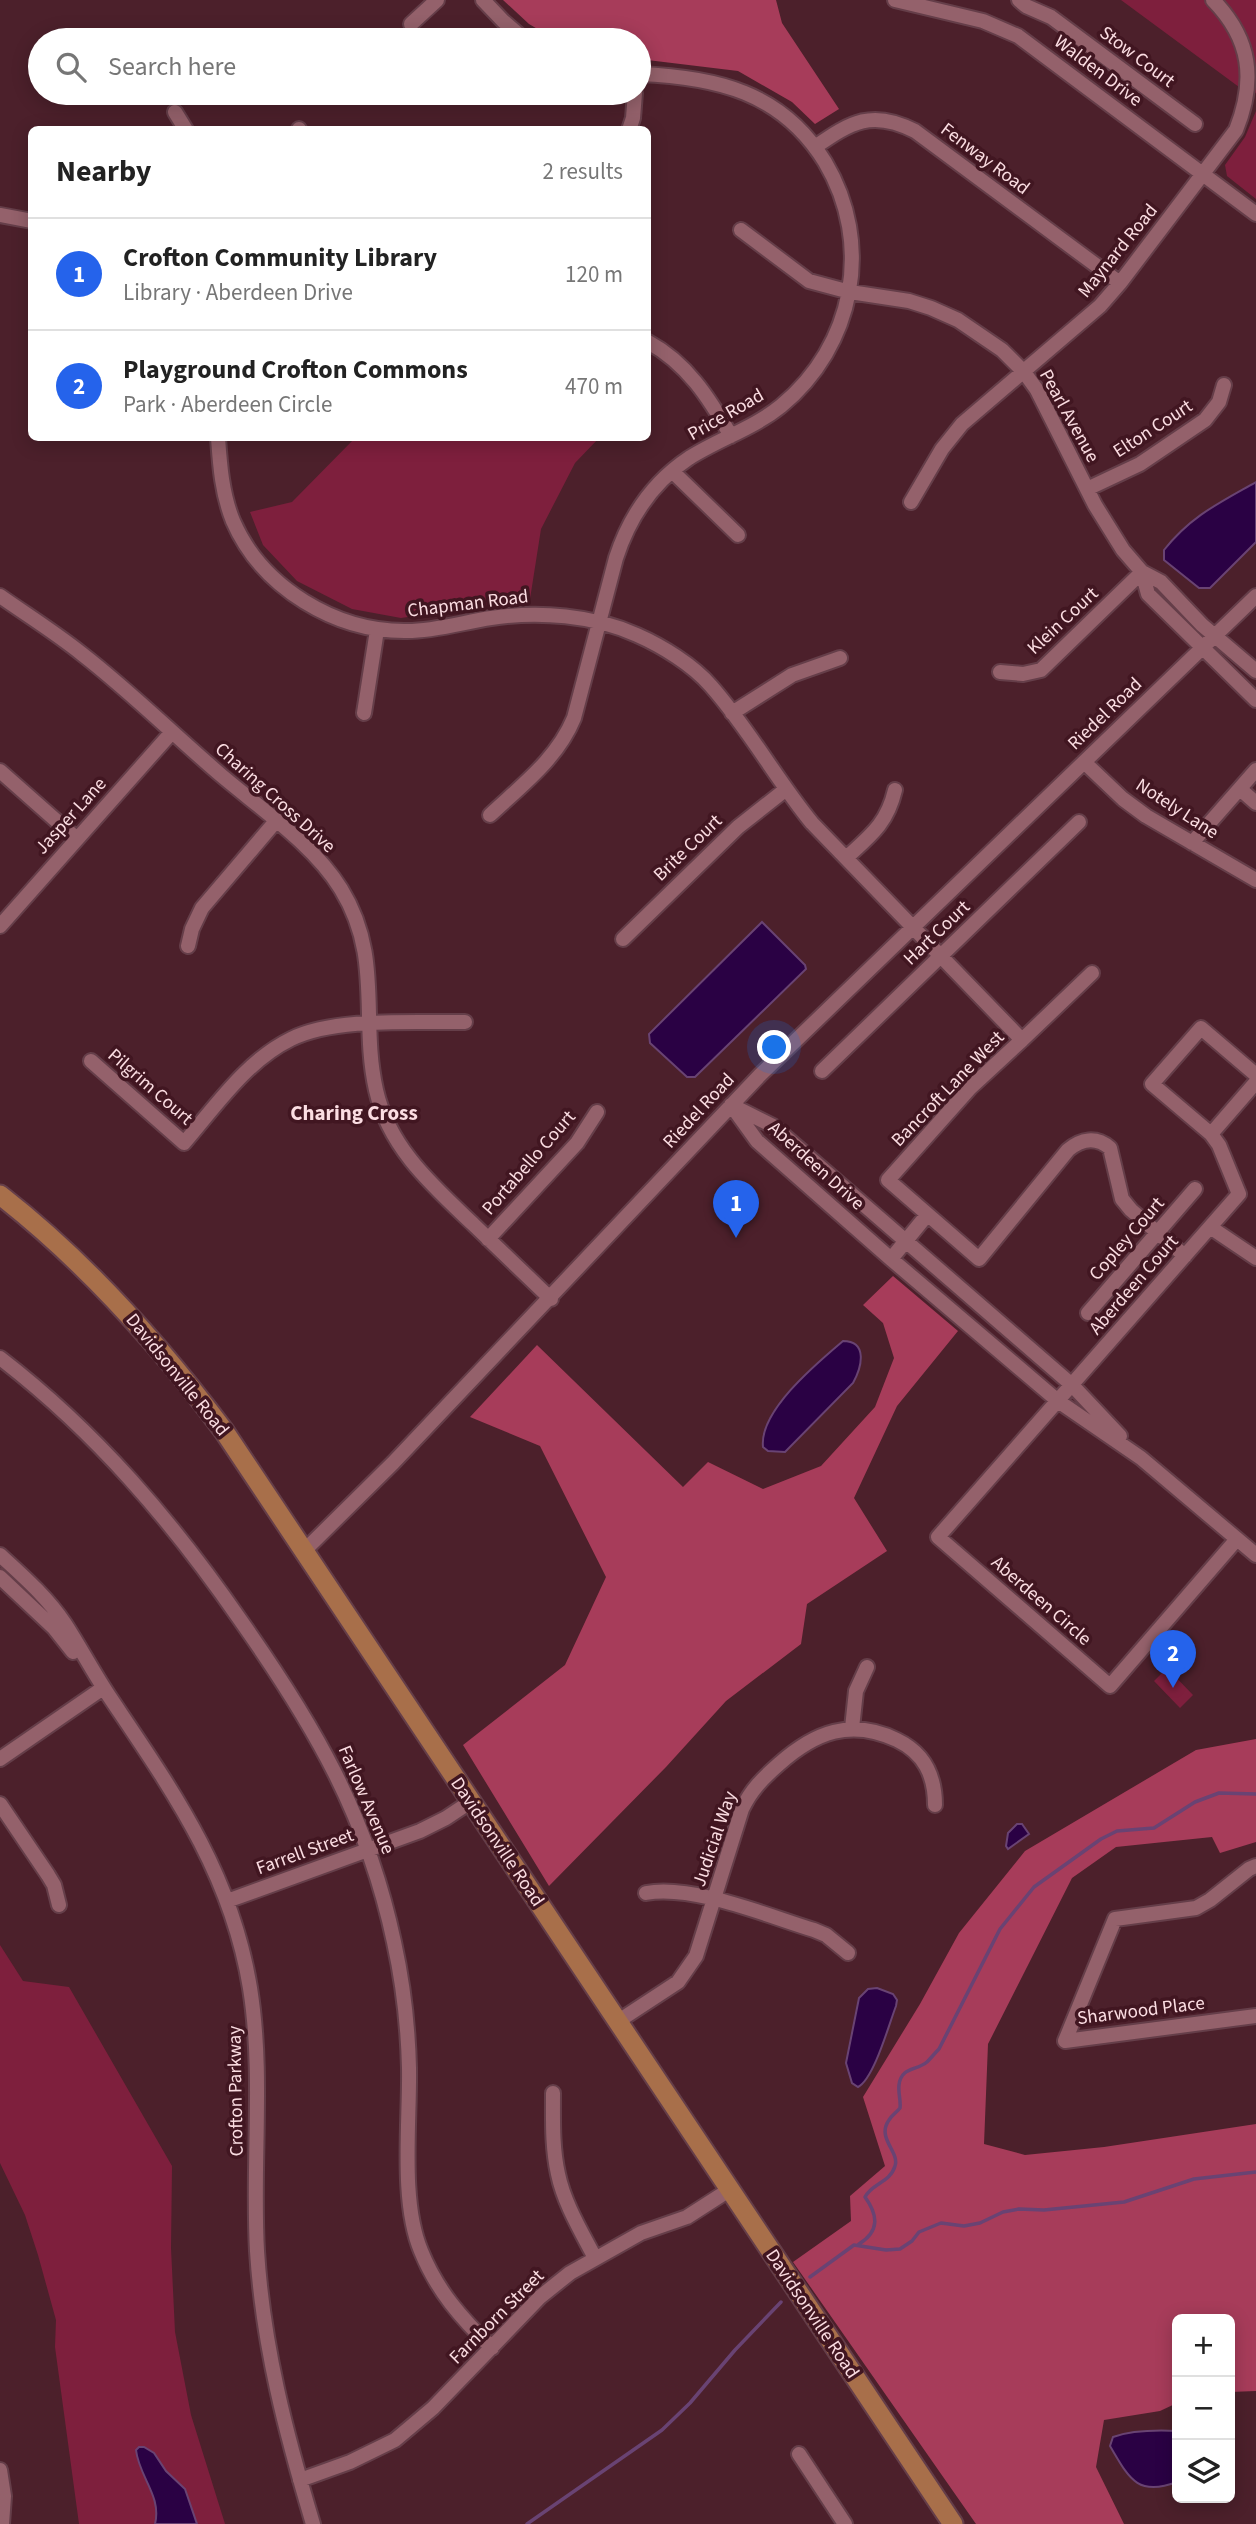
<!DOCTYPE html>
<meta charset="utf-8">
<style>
:root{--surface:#fff;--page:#f6f6f6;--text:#222;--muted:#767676;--line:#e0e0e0;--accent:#2563eb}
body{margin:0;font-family:"Source Sans 3",sans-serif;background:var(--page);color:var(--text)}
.controls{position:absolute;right:21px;bottom:21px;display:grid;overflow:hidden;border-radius:10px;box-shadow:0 4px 18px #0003}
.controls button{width:63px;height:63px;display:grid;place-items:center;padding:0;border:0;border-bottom:2px solid var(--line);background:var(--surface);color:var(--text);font:35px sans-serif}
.you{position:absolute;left:775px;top:1048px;width:24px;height:24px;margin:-18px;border:5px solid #fff;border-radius:50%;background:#1a73e8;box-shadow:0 0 0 10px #1a73e833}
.badge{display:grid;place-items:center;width:46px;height:46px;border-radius:50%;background:var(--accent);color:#fff;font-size:23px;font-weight:700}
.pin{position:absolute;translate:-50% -58px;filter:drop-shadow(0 2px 4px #0008)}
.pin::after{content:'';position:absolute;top:37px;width:24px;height:21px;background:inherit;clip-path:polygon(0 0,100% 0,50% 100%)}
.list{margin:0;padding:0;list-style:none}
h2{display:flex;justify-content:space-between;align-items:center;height:91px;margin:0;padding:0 28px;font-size:30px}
h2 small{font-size:23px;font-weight:400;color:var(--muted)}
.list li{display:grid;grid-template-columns:46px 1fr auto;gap:21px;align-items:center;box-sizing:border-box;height:112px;padding:0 28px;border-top:2px solid var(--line)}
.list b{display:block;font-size:26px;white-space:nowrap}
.list p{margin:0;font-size:23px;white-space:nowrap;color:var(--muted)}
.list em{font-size:23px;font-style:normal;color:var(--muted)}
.icon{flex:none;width:38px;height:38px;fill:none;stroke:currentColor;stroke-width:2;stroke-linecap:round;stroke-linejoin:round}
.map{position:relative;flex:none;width:1256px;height:2524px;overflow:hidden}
.search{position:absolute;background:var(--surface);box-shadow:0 4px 18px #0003;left:28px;top:28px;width:623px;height:77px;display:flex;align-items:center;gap:18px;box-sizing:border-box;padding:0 24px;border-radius:38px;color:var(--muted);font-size:26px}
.panel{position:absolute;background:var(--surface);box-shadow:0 4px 18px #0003;left:28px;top:126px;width:623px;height:315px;border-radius:10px}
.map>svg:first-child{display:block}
.green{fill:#7e1f3d}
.forest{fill:#a73c5a}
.water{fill:#2a0144;stroke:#694373;stroke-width:2}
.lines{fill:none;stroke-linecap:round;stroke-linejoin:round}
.stream{stroke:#694373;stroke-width:3.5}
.minor-casing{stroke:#653e49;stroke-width:18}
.major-casing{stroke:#653e49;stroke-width:23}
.minor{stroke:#94616b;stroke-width:14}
.major{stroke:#a86f4a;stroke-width:19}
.labels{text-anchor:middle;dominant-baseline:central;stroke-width:7;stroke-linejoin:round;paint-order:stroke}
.street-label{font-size:19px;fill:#fbdde2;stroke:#411621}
.neighbourhood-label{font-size:21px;font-weight:bold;fill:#fbdde2;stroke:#411621}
</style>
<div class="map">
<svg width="1256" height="2524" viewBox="0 0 1256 2524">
<rect width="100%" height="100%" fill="#4c202b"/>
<path class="green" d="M1121,0h135v93l-17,-6z
M1256,111v88l-29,-23 -2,-11 20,-28z
M355,438h244l-24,25 -34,66 -11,70 -129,19 -49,-9 -55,-28 -34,-36 -13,-33 42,-10z
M1167,1668l26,27 -13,13 -26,-27z
M0,1945l23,36 46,6 103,179 -1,82 4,84 16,83 34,109h-146l-24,-177 1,-27 -18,-65 -13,-40 -25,-52z"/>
<path class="forest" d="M503,0h273l6,23 57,86 -24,15 -23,-22 -54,-31 -99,-12v-19h-83l-27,-16z
M893,1276l65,55 -61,75 -43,92 33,53 -80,53 -6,40 -75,57 -60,66 -117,119 -86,-141 102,-80 41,-88 -66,-131 -70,-29 67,-72 146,142 25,-25 55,27 58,-23 54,-59 19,-49 -11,-35 -20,-18z
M1256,1739v103l-36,11 -8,-16 -96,10 -44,31 -84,166 -4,100 41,11 79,-8 152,-23v267l-26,1v-73h-53v84l-17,8 -56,9 -8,47 28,57h-148l-183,-262 58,-41 -1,-25 35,-30 -22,-69 57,-93 39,-71 66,-82 171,-101z"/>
<path class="water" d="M1256,482v60l-46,46h-11l-35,-28v-10c27,-34 55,-47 92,-68z
M762,922l43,43 1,4 -111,108h-8l-37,-34 -1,-9z
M843,1341c25,0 19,26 10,42l-68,69 -17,-1 -5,-4c-4,-36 54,-84 80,-106z
M1017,1824h5l7,10 -21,15 -2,-3 2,-13z
M877,1988l16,6 4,6 -1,6c-7,18 -22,73 -38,81l-6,-4 -6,-20 13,-65 9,-9z
M1177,2431v51c-40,15 -48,-4 -67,-36l3,-9c20,-7 43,-7 64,-6z
M139,2447h5l10,6 12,18 19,18 12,35h-42c7,-28 -16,-47 -19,-74z"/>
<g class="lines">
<path class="stream" d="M859,2244c21,-13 19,-29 6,-47 7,-14 25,-14 30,-31 5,-14 -19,-28 -6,-46 3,-5 8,-8 11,-12 1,-8 -2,-15 -1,-23 2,-18 17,-14 28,-23 4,-4 8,-9 12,-13l61,-120 34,-42 67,-48 16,-8 37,-3 41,-26 24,-9 37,1
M810,2277l44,-32 32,5 14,-1 12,-8 7,-9 22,-9 23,3 16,-3 23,-11 16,-3 25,1 80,-8 70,-23 62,-7
M527,2524l135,-94 28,-27 45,-53 46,-48"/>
<g class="minor-casing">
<path id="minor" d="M483,0l20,21 22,19
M895,0l88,21 35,15 238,178
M1019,0l7,6 25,11 144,107
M411,24l26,-24
M175,112l11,18
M299,130v-1
M629,130l4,-12 2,-25
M815,147c36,-25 57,-38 100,-16l205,152
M0,215l32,6
M741,230l68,51 41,11 59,9 22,7 27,12 44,30 22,22 13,18 58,115 28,45 19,22 19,10 41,43 54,46
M648,342c39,21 61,56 83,94
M218,438c2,28 4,56 15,83 29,67 103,111 174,110 29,0 57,-9 84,-13 48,-7 102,-3 146,17 25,11 56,30 74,51 38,43 65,93 101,137l210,217 -52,48 -82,92 91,79 89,-109c13,-11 28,-14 42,-2l12,51 9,11 54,46
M672,471l66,64
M1087,489l53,-25 65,-44 14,-18 5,-17
M911,502l31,-53 20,-25 138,-118 20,-23 116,-153c20,-50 15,-91 -23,-130
M1142,572l6,22 108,106
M0,596c27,19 56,37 82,58 49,38 93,82 140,122 39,33 92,69 119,113 42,68 19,130 35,201 13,58 57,96 98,135 26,25 51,49 77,74
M1000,672l23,2 18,-4 101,-98
M364,713l13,-83
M732,713l60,-38 48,-17
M1084,762l39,37 23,17 110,64
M0,771l77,68
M1240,789l16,14
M490,815c32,-30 67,-56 84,-97l42,-160c13,-40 37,-76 73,-100 30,-19 65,-30 92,-52 73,-60 93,-162 44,-244 -43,-70 -109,-85 -186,-88
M1192,843l64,-73
M846,858c24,-22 41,-34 49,-68
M0,926l172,-194
M623,939l115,-112 47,-37
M188,946l4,-17 10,-21 74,-87
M1022,1040l70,-67
M91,1061l93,82c32,-37 62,-82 107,-104 44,-22 124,-16 174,-17
M822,1071l257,-249
M731,1105l26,36 134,118 167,142 83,57 115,97
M735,1107l38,19 299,259 48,51
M1211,1134l45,-52
M1210,1227l46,31
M488,1239l89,-96 20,-31
M891,1259l36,-44
M1088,1313l107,-124
M0,1358c96,74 172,163 241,263 73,104 126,194 153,321 9,41 14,83 15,126 1,54 -9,133 12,183 16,40 41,68 71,97
M1237,1539l-127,147 -172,-149 301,-343 -20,-49 -8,-11 -59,-50 49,-56 55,47
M305,1550l88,-87 367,-388 496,-479
M0,1555c23,21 47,42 65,69 15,23 28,48 44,72 63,94 122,176 141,292 14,87 2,175 7,263 6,95 29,183 56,273
M0,1577l54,51 19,24
M852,1728l4,-37 11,-24
M0,1759l103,-71
M0,1804l48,71 6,10 5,20
M1256,1866l-7,3 -39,31 -14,8 -81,11 -50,122 191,-25
M646,1893c46,-9 122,23 168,37l12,5 22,18
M227,1901l193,-70 26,-13 24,-16
M617,2022l61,-40 18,-26 46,-147c9,-19 21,-31 37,-45 36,-32 72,-46 118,-24 27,13 38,35 38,65
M553,2093c0,27 -1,54 5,81 6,29 23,57 37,84
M799,2454l46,70
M0,2470l4,26 -2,28
M300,2480l50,-18 45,-22 38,-32 107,-111 30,-24 71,-40 46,-16 42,-27"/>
</g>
<g class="major-casing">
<path id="major" d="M0,1195c86,67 159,149 224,236l729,1093"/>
</g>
<use href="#minor" class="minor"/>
<use href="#major" class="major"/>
</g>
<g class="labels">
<g class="street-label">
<text transform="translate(1137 57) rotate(37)">Stow Court</text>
<text transform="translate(1098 71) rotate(37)">Walden Drive</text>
<text transform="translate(985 159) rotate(37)">Fenway Road</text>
<text transform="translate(1118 251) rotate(-51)">Maynard Road</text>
<text transform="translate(726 415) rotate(-30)">Price Road</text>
<text transform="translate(1069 416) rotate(61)">Pearl Avenue</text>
<text transform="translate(1153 429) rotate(-33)">Elton Court</text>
<text transform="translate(468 604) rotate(-7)">Chapman Road</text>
<text transform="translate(1063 621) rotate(-43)">Klein Court</text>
<text transform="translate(1105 714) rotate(-44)">Riedel Road</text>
<text transform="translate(275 798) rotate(42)">Charing Cross Drive</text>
<text transform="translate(1177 809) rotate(33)">Notely Lane</text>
<text transform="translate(71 816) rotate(-48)">Jasper Lane</text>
<text transform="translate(688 848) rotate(-44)">Brite Court</text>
<text transform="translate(937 933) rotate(-44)">Hart Court</text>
<text transform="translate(150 1087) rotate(41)">Pilgrim Court</text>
<text transform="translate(948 1089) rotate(-46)">Bancroft Lane West</text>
<text transform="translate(699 1111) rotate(-47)">Riedel Road</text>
<text transform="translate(529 1163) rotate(-49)">Portabello Court</text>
<text transform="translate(816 1166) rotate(42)">Aberdeen Drive</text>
<text transform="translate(1127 1239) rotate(-49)">Copley Court</text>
<text transform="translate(1134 1285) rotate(-49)">Aberdeen Court</text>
<text transform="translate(177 1375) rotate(51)">Davidsonville Road</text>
<text transform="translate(1041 1601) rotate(41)">Aberdeen Circle</text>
<text transform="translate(366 1800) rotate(67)">Farlow Avenue</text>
<text transform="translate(715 1839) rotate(-71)">Judicial Way</text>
<text transform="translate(497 1842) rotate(56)">Davidsonville Road</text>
<text transform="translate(305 1852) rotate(-20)">Farrell Street</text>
<text transform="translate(1141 2011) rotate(-7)">Sharwood Place</text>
<text transform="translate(236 2091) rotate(-91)">Crofton Parkway</text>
<text transform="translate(812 2314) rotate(56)">Davidsonville Road</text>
<text transform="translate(497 2317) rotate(-45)">Farnborn Street</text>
</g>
<g class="neighbourhood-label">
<text x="354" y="1113">Charing Cross</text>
</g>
</g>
</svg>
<div class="controls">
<button>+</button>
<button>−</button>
<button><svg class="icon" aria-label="layers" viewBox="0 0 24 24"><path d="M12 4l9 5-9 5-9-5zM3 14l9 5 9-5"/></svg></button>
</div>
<div class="you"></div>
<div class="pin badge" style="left:736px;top:1238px">1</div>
<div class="pin badge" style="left:1173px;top:1688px">2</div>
<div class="search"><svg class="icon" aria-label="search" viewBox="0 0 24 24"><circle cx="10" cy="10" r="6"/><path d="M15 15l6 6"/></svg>Search here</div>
<section class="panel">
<h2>Nearby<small>2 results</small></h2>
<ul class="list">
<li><span class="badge">1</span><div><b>Crofton Community Library</b><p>Library · Aberdeen Drive</p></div><em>120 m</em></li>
<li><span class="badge">2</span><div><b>Playground Crofton Commons</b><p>Park · Aberdeen Circle</p></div><em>470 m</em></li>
</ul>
</section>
</div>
